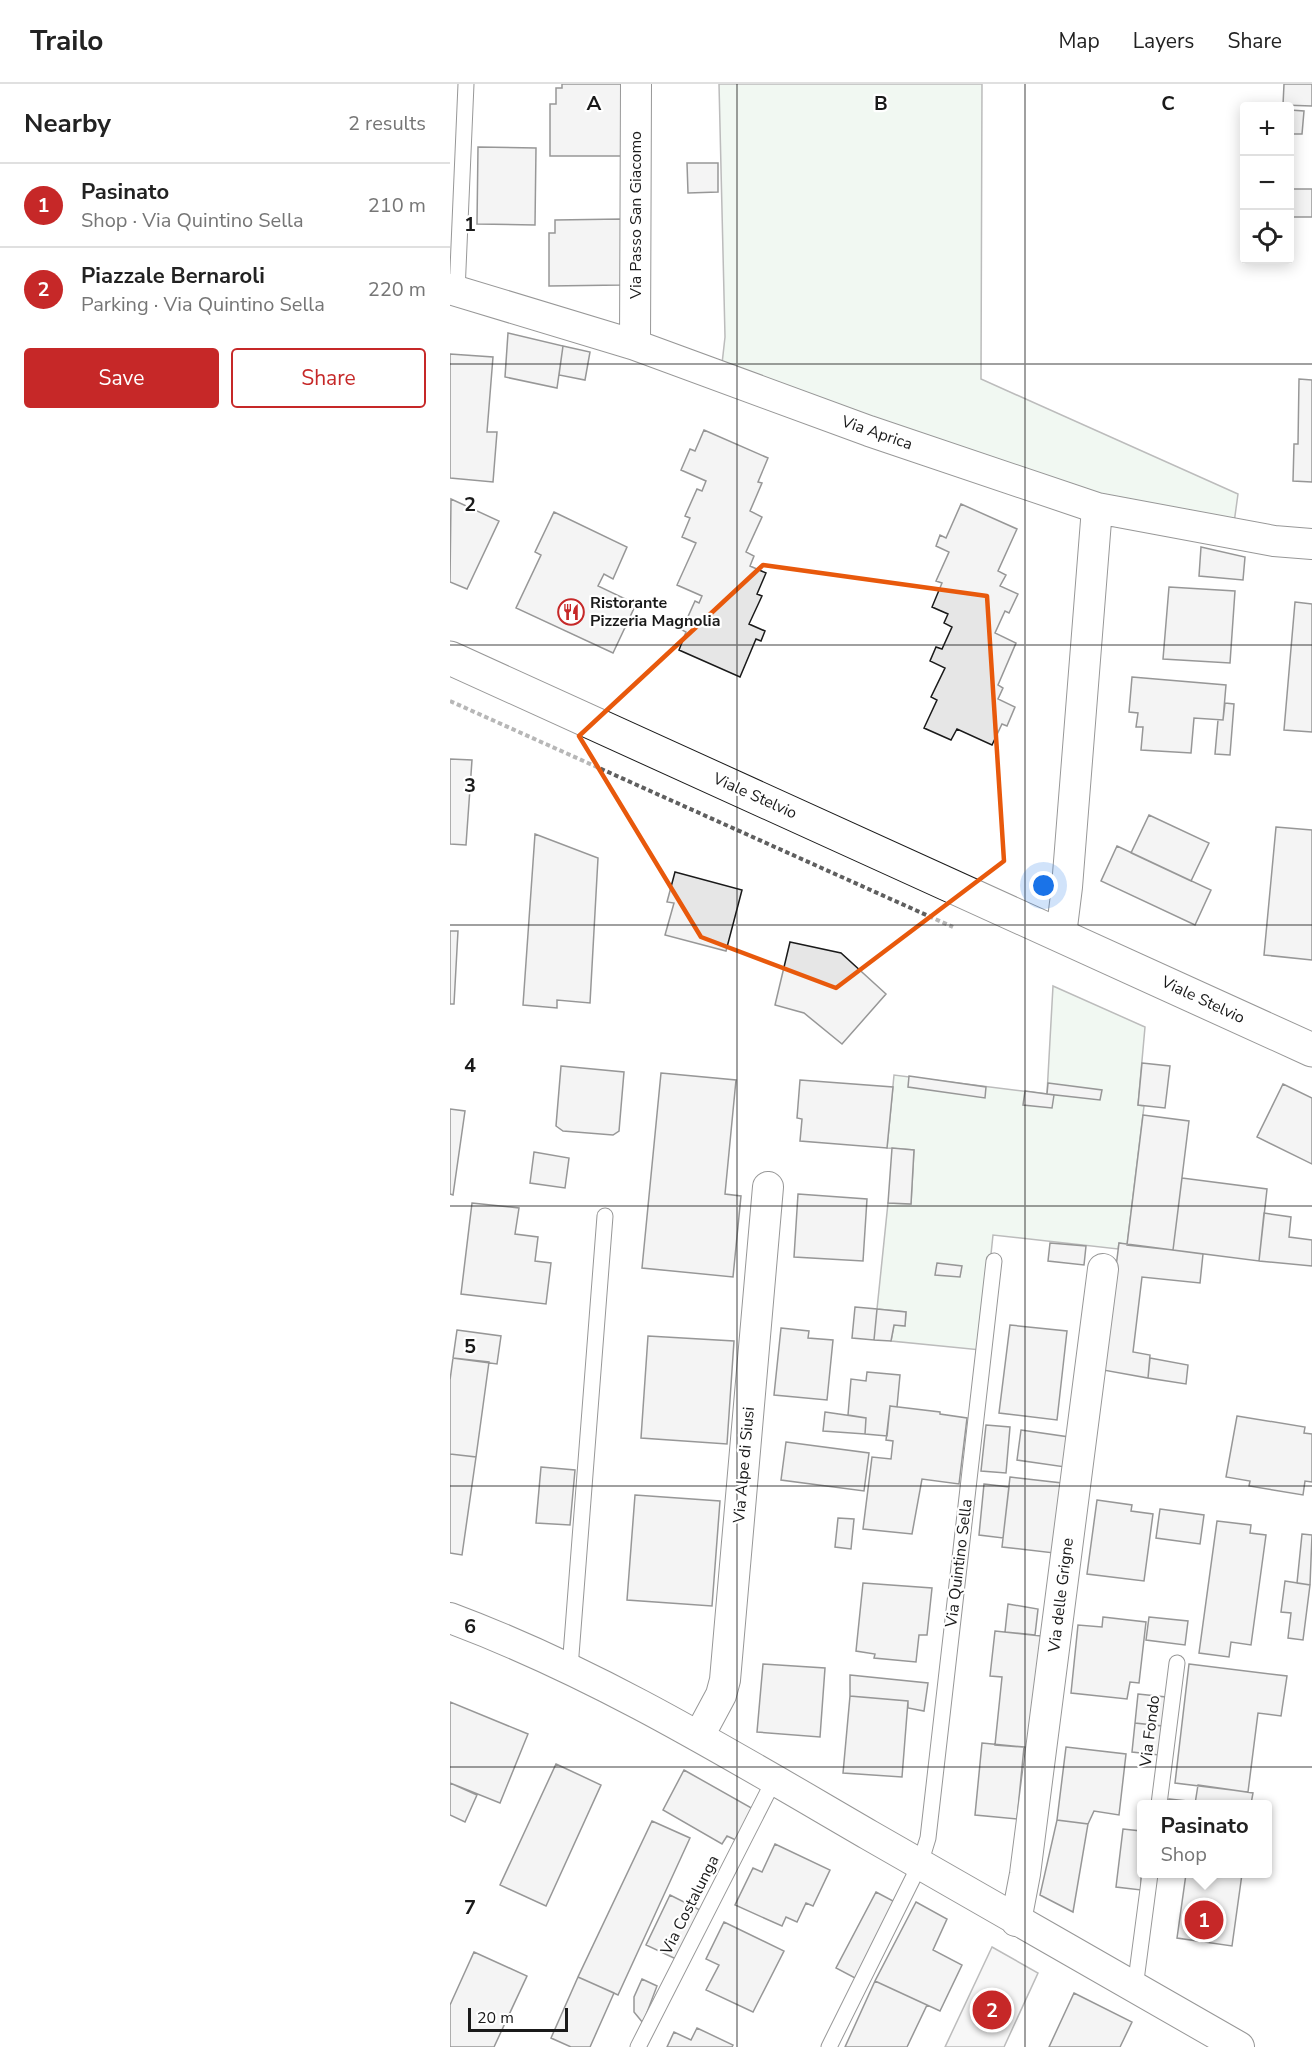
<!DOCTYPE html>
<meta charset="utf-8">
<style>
:root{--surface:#fff;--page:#f2f2f2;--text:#222;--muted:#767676;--line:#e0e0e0;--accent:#c62828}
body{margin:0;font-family:"Nunito Sans",sans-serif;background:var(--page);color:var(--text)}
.controls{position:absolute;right:18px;top:18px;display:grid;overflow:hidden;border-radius:6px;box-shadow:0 3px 15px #0003}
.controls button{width:54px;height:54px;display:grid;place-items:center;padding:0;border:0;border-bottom:2px solid var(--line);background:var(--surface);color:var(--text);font:30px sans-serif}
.scale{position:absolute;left:18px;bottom:15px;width:100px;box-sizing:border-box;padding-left:6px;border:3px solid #1a1a1a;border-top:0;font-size:16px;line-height:21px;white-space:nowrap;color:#1a1a1a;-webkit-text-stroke:4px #fff;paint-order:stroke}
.you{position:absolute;left:594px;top:802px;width:21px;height:21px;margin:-15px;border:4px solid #fff;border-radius:50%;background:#1a73e8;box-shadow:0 0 0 9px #1a73e833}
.badge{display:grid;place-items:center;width:39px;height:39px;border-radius:50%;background:var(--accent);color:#fff;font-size:20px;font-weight:700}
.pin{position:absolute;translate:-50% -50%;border:3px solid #fff;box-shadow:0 2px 6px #0006}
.popup{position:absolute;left:687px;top:1716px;width:135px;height:78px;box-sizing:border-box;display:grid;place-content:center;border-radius:6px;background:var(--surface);filter:drop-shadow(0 2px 4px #0005);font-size:20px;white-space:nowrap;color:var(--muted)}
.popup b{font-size:22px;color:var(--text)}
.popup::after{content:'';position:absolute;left:50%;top:100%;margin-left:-12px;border:12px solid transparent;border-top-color:var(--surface)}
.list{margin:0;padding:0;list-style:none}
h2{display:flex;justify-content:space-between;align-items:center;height:78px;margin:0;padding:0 24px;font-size:26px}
h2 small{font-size:20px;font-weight:400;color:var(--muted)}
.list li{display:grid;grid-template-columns:39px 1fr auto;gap:18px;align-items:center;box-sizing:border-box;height:84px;padding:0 24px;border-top:2px solid var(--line)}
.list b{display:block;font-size:22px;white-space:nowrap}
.list p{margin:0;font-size:20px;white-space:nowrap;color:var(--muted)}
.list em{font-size:20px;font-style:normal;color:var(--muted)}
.actions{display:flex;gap:12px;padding:18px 24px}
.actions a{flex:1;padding:14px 0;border:2px solid var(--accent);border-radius:6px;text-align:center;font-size:21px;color:var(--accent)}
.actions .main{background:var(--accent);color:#fff}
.icon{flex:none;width:33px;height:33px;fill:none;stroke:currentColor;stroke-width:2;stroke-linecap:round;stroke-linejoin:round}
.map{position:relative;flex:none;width:862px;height:1963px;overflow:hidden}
header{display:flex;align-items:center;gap:36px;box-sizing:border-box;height:84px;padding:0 30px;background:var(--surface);border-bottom:2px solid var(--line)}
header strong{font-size:28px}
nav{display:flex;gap:33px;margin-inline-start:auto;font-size:21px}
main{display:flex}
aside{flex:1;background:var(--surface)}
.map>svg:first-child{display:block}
.green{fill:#e0efe3;stroke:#6a6a6a;stroke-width:1.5}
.parking{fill:#ededed;stroke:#6a6a6a;stroke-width:1.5}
.building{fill:#e6e6e6;stroke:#1a1a1a;stroke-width:1.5}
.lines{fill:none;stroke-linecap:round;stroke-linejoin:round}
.lane-casing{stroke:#1a1a1a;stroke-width:17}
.street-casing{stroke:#1a1a1a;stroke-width:32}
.secondary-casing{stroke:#1a1a1a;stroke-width:35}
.path{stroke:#5f5f5f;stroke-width:4;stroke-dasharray:4.5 3;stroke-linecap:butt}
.lane{stroke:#fff;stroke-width:15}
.street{stroke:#fff;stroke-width:30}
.secondary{stroke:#fff;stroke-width:33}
.marked{fill:none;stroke:#e8590c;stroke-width:4.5;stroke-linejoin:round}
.grid{fill:none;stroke:#1a1a1a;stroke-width:1.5;stroke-opacity:0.55}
.labels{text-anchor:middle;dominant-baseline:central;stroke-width:4.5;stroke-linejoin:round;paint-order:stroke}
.street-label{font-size:16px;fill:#1a1a1a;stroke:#fff}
.poi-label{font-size:16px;font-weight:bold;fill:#1a1a1a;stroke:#fff;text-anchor:start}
.grid-label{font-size:20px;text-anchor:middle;font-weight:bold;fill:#1a1a1a;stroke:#fff;stroke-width:4.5;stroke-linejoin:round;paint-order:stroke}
</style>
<header>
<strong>Trailo</strong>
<nav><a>Map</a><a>Layers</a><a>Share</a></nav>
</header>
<main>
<aside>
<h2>Nearby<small>2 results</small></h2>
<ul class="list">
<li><span class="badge">1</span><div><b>Pasinato</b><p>Shop · Via Quintino Sella</p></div><em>210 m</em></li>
<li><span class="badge">2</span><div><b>Piazzale Bernaroli</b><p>Parking · Via Quintino Sella</p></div><em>220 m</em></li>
</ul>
<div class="actions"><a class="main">Save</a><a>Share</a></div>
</aside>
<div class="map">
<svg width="862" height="1963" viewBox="0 0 862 1963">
<rect width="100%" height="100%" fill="#fff"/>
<path class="green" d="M269,0h263l-1,295 257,115 -4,29 -145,-30 -367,-129 3,-27z
M603,902l92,41 -7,78 6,1 -17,139 -8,-2 -1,6 -125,-14 -12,115 -90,-9 3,-16 11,1 1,-14 -29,-3 11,-106 23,1 3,-54 -27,-2 7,-73 153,19z"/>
<path class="parking" d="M542,1863l46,26 -34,74h-59z"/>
<path class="building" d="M112,0h60v72h-72v-52h6v-16h6z
M834,0h28v22l-29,-1z
M840,26l14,1 -2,23h-12z
M28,63l58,1 -1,77 -58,-1z
M237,79h31v29l-30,1z
M840,105h22v28h-22z
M172,135v66l-73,1v-53h6v-13z
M58,249l55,13 -6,42 -52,-11z
M113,262l27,6 -5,28 -26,-5z
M0,270l43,3 -6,75h10l-4,50 -43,-4z
M849,295l13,1v102l-19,-1 1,-37h4z
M254,346l64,28 -10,24 4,1 -12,28 12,6 -16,35 8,4 -4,10 16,7 -9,21 5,2 -13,28 16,7 -4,10 -5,-2 -16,38 -61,-27 7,-18 -4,-2 13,-29 4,2 3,-7 -25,-11 19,-42 -14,-6 8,-19 -5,-2 12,-27 5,2 4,-10 -25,-11 9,-21 5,2z
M1,415l48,22 -32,68 -17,-7z
M511,420l56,25 -19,42 8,4 -6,11 18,8 -9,19 -4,-2 -10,22 21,10 -18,42 5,3 -5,11 17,8 -8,19 -5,-2 -10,21 -35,-16 -6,11 -27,-12 13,-28 -6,-3 14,-29 -15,-7 6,-14 6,2 10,-22 -8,-4 4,-9 -16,-7 10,-24 -6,-2 13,-29 -13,-6 4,-11 6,3z
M104,428l73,35 -14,32 -9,-5 -6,12 38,18 -23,49 -97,-45 25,-53 -6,-3z
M751,463l44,10 -2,23 -44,-4z
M719,503l66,4 -5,72 -67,-4z
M845,518l17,2v128l-28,-2z
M682,593l94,8 -3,35 -29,-2 -3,35 -50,-3 2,-23h-7l2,-14 -9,-1z
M775,619l9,1 -4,51 -15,-1 3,-34h5z
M0,675l22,1 -6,85 -16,-1z
M699,731l60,28 -18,38 -60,-28z
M826,743l36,3v130l-48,-5z
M85,750l63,24 -8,145 -33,-3v8l-34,-3z
M667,762l94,44 -16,35 -94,-44z
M225,788l67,18 -16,61 -61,-16 9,-32 -7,-1z
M0,847h8l-4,73h-4z
M340,858l51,11 45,41 -44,50 -38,-31 -29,-8z
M692,979l28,3 -5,42 -27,-3z
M111,982l63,6 -5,59 -6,4 -50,-4 -7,-5z
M211,989l75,7 -11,114 16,2 -8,81 -91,-9z
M459,992l77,11 -1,11 -77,-11z
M350,996l93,7 -6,61 -87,-7 2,-22 -5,-1z
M598,999l54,7 -2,10 -53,-6z
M833,1000l29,14v66l-55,-27z
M575,1007l29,4 -2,13 -29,-3z
M0,1025l15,2 -12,84 -3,-1z
M693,1031l46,6 -16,129 -46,-5z
M442,1064l22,2 -3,54 -23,-1z
M84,1068l35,6 -4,30 -35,-5z
M732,1094l85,11 -8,72 -86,-11z
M348,1110l69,5 -4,62 -69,-4z
M22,1119l47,5 -4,26 23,3 -3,24 16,2 -5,41 -85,-10z
M814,1129l27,4 -2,20 23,3v26l-53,-5z
M600,1159l36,3 -2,19 -36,-4z
M669,1159l84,11 -3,29 -58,-6 -9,75 17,3 -2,23 -45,-8z
M487,1179l25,3 -2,11 -25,-2z
M405,1223l22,2 -3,31 -22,-2z
M427,1225l29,3 -1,14 -11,-1 -3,16 -17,-1z
M560,1241l57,6 -10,89 -58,-7z
M331,1244l28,3 -1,7 25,2 -6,60 -53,-5z
M7,1246l44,6 -4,28 -44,-6z
M198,1252l86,5 -7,103 -86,-6z
M3,1274l36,4 -13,95 -26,-3v-74z
M700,1274l38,7 -2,19 -38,-6z
M417,1288l33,3 -3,32 -7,-1 -3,30 -22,-2 1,-16 -18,-3 3,-36 15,2z
M440,1322l50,6v2l27,4 -8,66 -37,-5 -10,55 -49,-5 9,-72 19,2 2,-18 -7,-1z
M375,1328l41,6 -1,16 -42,-3z
M787,1332l68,11 -1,6 8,1v48l-7,-1 -2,14 -54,-9 1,-5 -24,-4z
M536,1341l24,2 -4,46 -25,-2z
M571,1346l48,7 -4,30 -48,-7z
M336,1358l83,11 -5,38 -83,-11z
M0,1370l26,3 -14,98 -12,-2z
M91,1383l34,3 -5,55 -34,-2z
M560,1393l52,6 -8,70 -52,-6z
M534,1400l25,3 -6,51 -24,-3z
M185,1411l85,6 -8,105 -85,-6z
M647,1416l35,5 -1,6 22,3 -9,67 -57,-7z
M710,1425l44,6 -4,29 -44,-6z
M388,1434l16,1 -3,30 -16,-2z
M767,1437l34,4 -1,8 16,2 -15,110 -20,-3 -2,15 -30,-4z
M852,1450l10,1 -2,50 -13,-2z
M835,1497l25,4 -7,55 -15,-2 3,-25 -10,-1z
M413,1499l69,5 -5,47h-8l-3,27 -42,-4 1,-4 -19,-3z
M558,1520l30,5 -3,26 -30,-3z
M653,1533l43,5 -7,61 -9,-1 -3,17 -56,-6 7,-68 24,2z
M699,1533l39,4 -3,24 -39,-5z
M545,1547l46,5 -6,112 -40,-3 7,-68 -12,-1z
M313,1580l62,4 -5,69 -63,-5z
M739,1580l98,12 -6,40 -23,-3 -10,79 -73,-9z
M400,1591l78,8 -4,28 -16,-3v-7l-58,-5z
M688,1610l28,3 -4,29 -27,-3z
M400,1612l58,5 -6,76 -59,-4z
M0,1618l78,32 -28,69 -50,-20z
M685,1639l27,3 -3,29 -27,-3z
M532,1659l42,4 -7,72 -42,-4z
M616,1663l60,7 -7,61 -25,-4 -6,13 -31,-4z
M106,1680l45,21 -55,121 -46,-21z
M234,1686l71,40 -17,31 -11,-5 -5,8 -59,-34z
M0,1699l27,12 -12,27 -15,-7z
M748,1701l55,8 -2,11h-56z
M719,1715l27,3 -1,2h-27z
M607,1736l31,4 -15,88 -33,-17z
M202,1737l38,17 -72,157 -40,-18z
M673,1745l18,2v59l-25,-3z
M325,1760l55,26 -17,36 -7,-3 -9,19 -11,-5 -4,9 -47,-21 18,-37 9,4z
M736,1790h56l-10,72 -55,-8z
M426,1808l19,10 -40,76 -19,-10z
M220,1811l30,15 -24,49 -30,-14z
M466,1818l31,17 -14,31 29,15 -22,46 -65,-30z
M274,1838l60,29 -31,61 -47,-22 13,-25 -13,-6z
M24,1868l53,24 -33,71h-44v-42z
M128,1893l36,16 -24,54h-19l-20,-9z
M192,1895l15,7 -14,37 -9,-11v-15z
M425,1897l52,24 -20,42h-62z
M624,1909l58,29 -12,25h-71z
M247,1944l36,17 -1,2h-65l7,-15 17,8z"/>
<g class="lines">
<g class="lane-casing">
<path id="lane" d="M7,208l9,-208
M120,1584l35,-452
M709,1720l18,-141
M685,1904l15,-114
M188,1963l136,-267
M379,1963l91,-183 8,-26 66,-577"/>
</g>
<g class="street-casing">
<path id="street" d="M0,205l185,56 234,86 228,77 177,33 38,3
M185,261l1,-261
M611,851l6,-48 30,-379
M0,1534c148,55 283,138 419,217 123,71 247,141 370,212
M249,1652l22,-41 4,-15 43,-493
M566,1837l9,-47 78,-605"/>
</g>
<g class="secondary-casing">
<path id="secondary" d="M0,574l862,392"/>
</g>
<path class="path" d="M0,617l503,226"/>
<use href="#lane" class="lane"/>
<use href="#street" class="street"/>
<use href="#secondary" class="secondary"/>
</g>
<path d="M0 0H862V1963H0ZM313,481l224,31 17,265 -168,127 -135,-51 -122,-201z" fill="#fff" fill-opacity=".55" fill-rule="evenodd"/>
<path class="marked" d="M313,481l224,31 17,265 -168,127 -135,-51 -122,-201z"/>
<path class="grid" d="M287,0v1963M575,0v1963M0,280h862M0,561h862M0,841h862M0,1122h862M0,1402h862M0,1683h862"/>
<defs>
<g id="restaurant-ring" transform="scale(1.35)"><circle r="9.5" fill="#fff" stroke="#c62828" stroke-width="1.5"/><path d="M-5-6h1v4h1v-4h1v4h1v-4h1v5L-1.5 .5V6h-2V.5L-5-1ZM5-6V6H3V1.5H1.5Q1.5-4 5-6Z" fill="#c62828"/></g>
</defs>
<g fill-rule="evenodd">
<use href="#restaurant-ring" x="121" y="528"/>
</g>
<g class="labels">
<g class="street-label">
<text transform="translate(186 131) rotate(-90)">Via Passo San Giacomo</text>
<text transform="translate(427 349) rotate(19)">Via Aprica</text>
<text transform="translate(305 712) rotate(24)">Viale Stelvio</text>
<text transform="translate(753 916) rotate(25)">Viale Stelvio</text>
<text transform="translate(294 1381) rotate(-85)">Via Alpe di Siusi</text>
<text transform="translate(509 1479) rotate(-83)">Via Quintino Sella</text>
<text transform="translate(611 1511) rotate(-83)">Via delle Grigne</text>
<text transform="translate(700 1647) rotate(-83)">Via Fondo</text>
<text transform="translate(240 1821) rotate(-63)">Via Costalunga</text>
</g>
<g class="poi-label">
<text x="140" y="519">Ristorante<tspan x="140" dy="18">Pizzeria Magnolia</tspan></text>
</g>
</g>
<g class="grid-label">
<text x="144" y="26">A</text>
<text x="431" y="26">B</text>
<text x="718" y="26">C</text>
<text x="20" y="147">1</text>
<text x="20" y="427">2</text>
<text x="20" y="708">3</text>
<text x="20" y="988">4</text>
<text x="20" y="1269">5</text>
<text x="20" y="1549">6</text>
<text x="20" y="1830">7</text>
</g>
</svg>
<div class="controls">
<button>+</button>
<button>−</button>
<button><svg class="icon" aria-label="locate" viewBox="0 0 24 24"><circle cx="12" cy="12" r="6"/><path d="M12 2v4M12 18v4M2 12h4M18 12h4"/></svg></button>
</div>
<div class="scale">20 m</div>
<div class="you"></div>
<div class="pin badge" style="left:754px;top:1836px">1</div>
<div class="popup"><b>Pasinato</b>Shop</div>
<div class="pin badge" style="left:542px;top:1926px">2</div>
</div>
</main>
